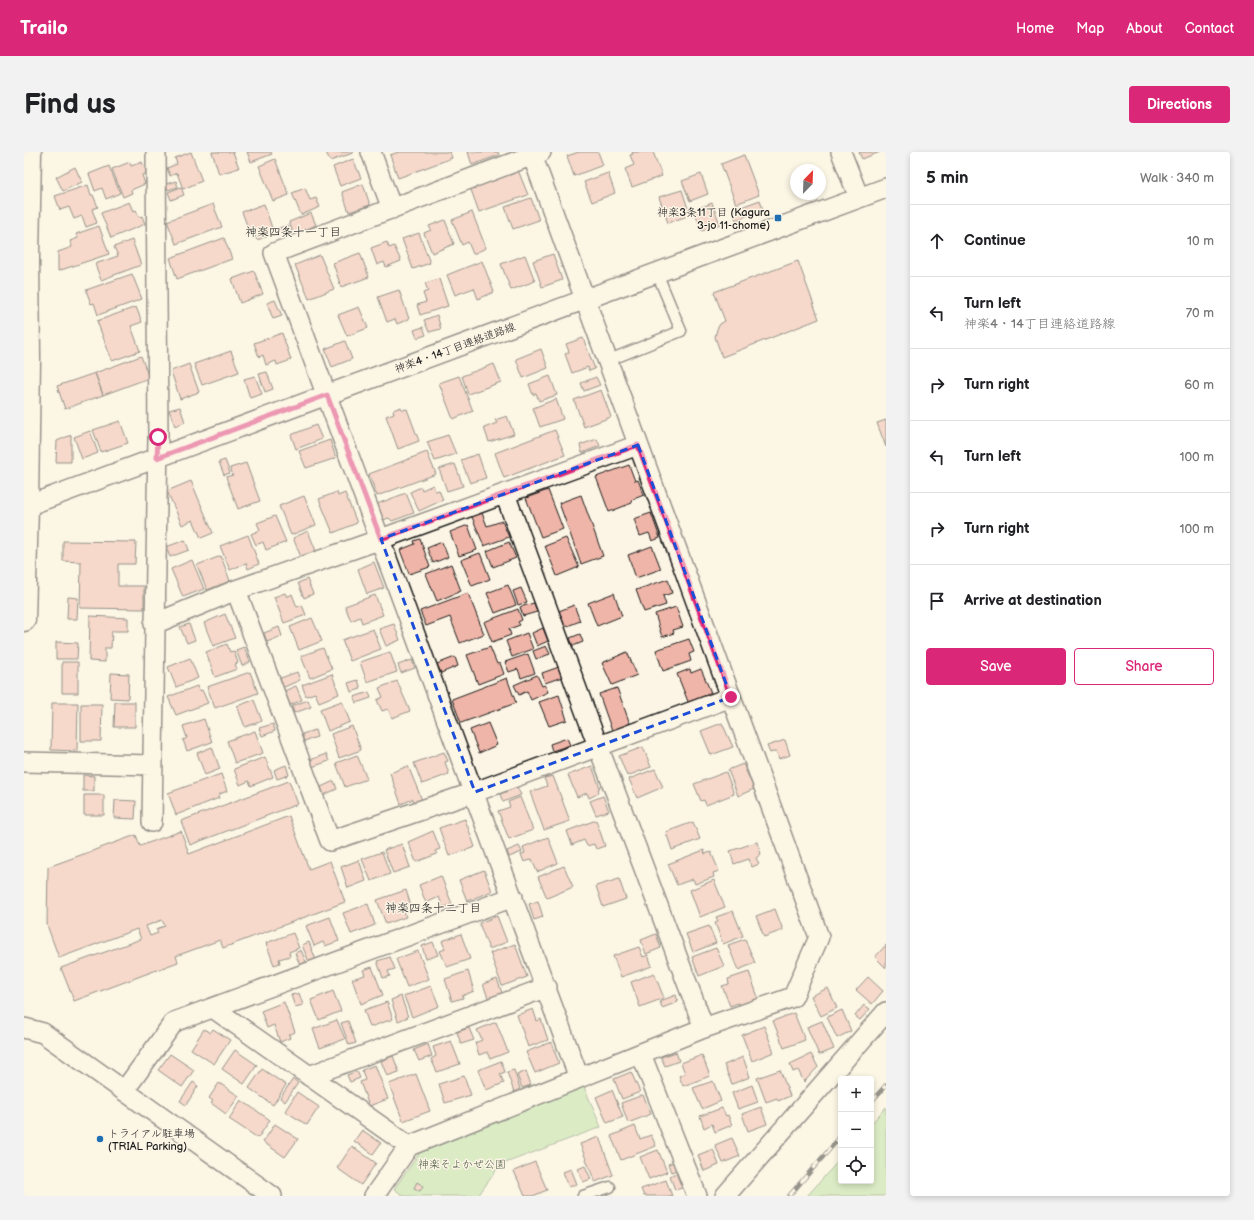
<!DOCTYPE html>
<meta charset="utf-8">
<style>
:root{--surface:#fff;--page:#f2f2f2;--text:#202124;--muted:#757577;--line:#e0e0e0;--accent:#db2777}
body{margin:0;font-family:"Balsamiq Sans","Klee One",sans-serif;background:var(--page);color:var(--text)}
.controls{position:absolute;right:12px;bottom:12px;display:grid;overflow:hidden;border-radius:4px;box-shadow:0 2px 6px #0003}
.controls button{width:36px;height:36px;display:grid;place-items:center;padding:0;border:0;border-bottom:1px solid var(--line);background:var(--surface);color:var(--text);font:20px sans-serif}
.compass{position:absolute;left:766px;top:12px;width:36px;height:36px;border-radius:50%;background:var(--surface);box-shadow:0 2px 6px #0003;rotate:23deg}
.stop{position:absolute;width:12px;height:12px;margin:-9px;border:3px solid #db2777;border-radius:50%;background:#fff}
.stop.end{background:#db2777;border-color:#fff;box-shadow:0 1px 4px #0008}
.list{margin:0;padding:0;list-style:none}
h2{display:flex;justify-content:space-between;align-items:center;height:52px;margin:0;padding:0 16px;font-size:17px}
h2 small{font-size:13px;font-weight:400;color:var(--muted)}
.list li{display:grid;grid-template-columns:26px 1fr auto;gap:12px;align-items:center;box-sizing:border-box;height:72px;padding:0 16px;border-top:1px solid var(--line)}
.list b{display:block;font-size:15px;white-space:nowrap}
.list p{margin:0;font-size:13px;white-space:nowrap;color:var(--muted)}
.list em{font-size:13px;font-style:normal;color:var(--muted)}
.actions{display:flex;gap:8px;padding:12px 16px}
.actions a{flex:1;padding:9px 0;border:1px solid var(--accent);border-radius:4px;text-align:center;font-size:14px;color:var(--accent)}
.actions .main{background:var(--accent);color:#fff}
.icon{flex:none;width:22px;height:22px;fill:none;stroke:currentColor;stroke-width:2;stroke-linecap:round;stroke-linejoin:round}
.map{position:relative;flex:none;width:862px;height:1044px;overflow:hidden;border-radius:4px}
header{display:flex;align-items:center;gap:24px;box-sizing:border-box;height:56px;padding:0 20px;background:var(--accent);color:#fff}
header strong{font-size:19px}
nav{display:flex;gap:22px;margin-inline-start:auto;font-size:14px}
.intro{display:flex;align-items:center;justify-content:space-between;box-sizing:border-box;height:96px;padding:0 24px}
h1{margin:0;font-size:28px}
.button{padding:10px 18px;border-radius:4px;background:var(--accent);color:#fff;font-size:14px;font-weight:700}
main{display:flex;gap:24px;padding:0 24px}
aside{flex:1;background:var(--surface);border-radius:4px;box-shadow:0 2px 6px #0003}
.map>svg:first-child{display:block}
.green{fill:#b3e09e;stroke:#687e5d}
.building{fill:#efb5a8;stroke:#1c1c1c;fill-rule:evenodd}
.lines{fill:none;stroke-linecap:round;stroke-linejoin:round}
.service-casing{stroke:#1c1c1c;stroke-width:13}
.minor-casing{stroke:#1c1c1c;stroke-width:22}
.trunk-casing{stroke:#1c1c1c;stroke-width:25}
.service{stroke:#fcf5e5;stroke-width:10}
.minor{stroke:#fcf5e5;stroke-width:19}
.trunk{stroke:#fcf5e5;stroke-width:22}
.rail-casing{stroke:#1c1c1c;stroke-width:4.5}
.rail{stroke:#fcf5e5;stroke-width:3;stroke-dasharray:9;stroke-linecap:butt}
.route{stroke:#db2777;stroke-width:5}
.marked{fill:none;stroke:#1d4ed8;stroke-width:3;stroke-dasharray:8 5;stroke-linejoin:round}
.poi-dot{fill:#1f6fb2;stroke:#fcf5e5;stroke-width:1.5}
.labels{text-anchor:middle;dominant-baseline:central;stroke-width:3;stroke-linejoin:round;paint-order:stroke}
.poi-label{font-size:11px;fill:#1c1c1c;stroke:#fcf5e5;text-anchor:end}
.street-label{font-size:11px;fill:#1c1c1c;stroke:#fcf5e5}
.park-label{font-size:11px;fill:#495743;stroke:#fcf5e5}
.neighbourhood-label{font-size:12px;fill:#1c1c1c;stroke:#fcf5e5}
</style>
<header>
<strong>Trailo</strong>
<nav><a>Home</a><a>Map</a><a>About</a><a>Contact</a></nav>
</header>
<div class="intro"><h1>Find us</h1><a class="button">Directions</a></div>
<main>
<div class="map">
<svg width="862" height="1044" viewBox="0 0 862 1044">
<rect width="100%" height="100%" fill="#fcf5e5"/>
<filter id="ink" filterUnits="userSpaceOnUse"><feTurbulence type="fractalNoise" baseFrequency=".025" numOctaves="2"/><feDisplacementMap in="SourceGraphic" scale="8" xChannelSelector="R" yChannelSelector="G"/><feConvolveMatrix kernelMatrix="1 2 1 2 8 2 1 2 1" color-interpolation-filters="sRGB"/></filter>
<g filter="url(#ink)">
<path class="green" d="M560,935l17,40 -101,38 -22,31h-74l-10,-7 32,-45z
M862,955v89h-79l34,-38v23h30v-57z"/>
<path class="building" d="M167,0l11,29 -19,8 -6,-16 -7,3 -3,-8 10,-4 -2,-6z
M188,0h21l6,16 -20,6z
M223,0h24l1,2 -21,8z
M302,0h26l1,1 -23,8z
M375,0h51l2,6 -54,20 -8,-23z
M444,0h30l1,3 -27,10z
M555,0h19l5,13 -29,11 -7,-20z
M608,0h21l9,24 -30,11 -7,-18 9,-4 -4,-10 3,-1z
M835,0h21l-18,7z
M720,3l15,40 -23,9 -15,-40z
M251,7l14,36 -16,6 -14,-35z
M329,7l8,19 -21,8 -7,-19z
M106,10l1,4 11,-4 5,11 -5,2 3,9 -14,6 1,3 -9,4 -11,-28z
M85,14l11,27 -14,6 -4,-11 -7,3 -6,-17z
M51,15l7,15 -19,9 -7,-14z
M494,18l10,25 -49,17 -9,-25z
M584,21l7,20 -23,9 -8,-20z
M677,22l7,20 -18,7 -8,-20z
M152,29l2,6 -10,3 -2,-6z
M339,32l7,21 -21,7 -7,-20z
M64,33l3,10h2l5,12 -6,2 5,14 -11,4 -4,-11 -8,3 -5,-12 -9,3 -5,-14z
M157,35l3,8 -13,5 -3,-8z
M281,36l5,12 6,-2 4,9 -19,8 -9,-22z
M658,38l8,25 -22,8 -9,-26z
M507,46l8,22 -26,9 -8,-22z
M736,48l3,10 -27,10 -3,-10z
M105,50l4,9 3,-1 3,7 3,-1 3,8 -34,14 -10,-25z
M688,51l8,21 -18,7 -8,-21z
M189,52l9,23 -46,17 -9,-23z
M240,52l10,30 -17,6 -3,-8 -4,1 -8,-21z
M448,60l14,36 -13,6 -5,-12 -6,3 -10,-25z
M287,61l5,12 -22,10 -5,-13z
M421,68l9,24 -22,9 -8,-20 7,-3 -2,-4z
M264,73l3,7 -9,3 -3,-7z
M75,74l10,28 -51,17v-19l14,-5 -2,-6 8,-3 -2,-4z
M395,81l11,30 -17,6 -11,-30z
M200,86l8,21 -55,20 -7,-21z
M108,88l9,25 -40,15 -6,-16 23,-8 -4,-9z
M363,90l2,6 5,-2 7,15 -15,6 -2,-5 -7,3 -6,-17z
M336,101l9,24 -28,10 -8,-24z
M529,102l9,26 -20,7 -9,-26z
M296,103l14,34 -25,10 -14,-34z
M501,103l10,26 -24,9 -10,-26z
M458,109l12,31 -16,7 -4,-11 -19,7 -8,-20z
M774,109l21,58 -97,38 -7,-20 2,-8 3,-5 5,-3 -11,-29z
M230,119l9,23 -23,9 -8,-24z
M108,122l10,25 -44,16 -4,-12 -3,1 -5,-14z
M415,127l9,27 -28,9 -3,-10 9,-3 -3,-9 5,-2 -3,-8z
M375,138l10,29 -12,5 -2,-5 -8,3 -9,-25z
M251,148l7,16 -9,3 -6,-16z
M112,155l6,15 -11,4 9,25 -28,10 -15,-40z
M335,155l9,21 -21,8 -9,-21z
M413,163l4,14 -12,3 -5,-12z
M399,175l3,8 -9,3 -3,-8z
M258,181l9,27 -14,5 -1,-4 -10,4 -3,-10 -4,2 -5,-14z
M559,186l12,31 -6,2 -1,-4 -16,6 -7,-19 4,-2 -3,-8z
M321,189l7,18 -20,8 -7,-18z
M517,197l7,19 -25,10 -7,-19z
M207,199l8,21 -37,13 -8,-21z
M117,204l8,22 -46,17 -8,-22z
M165,212l10,28 -19,7 -9,-28z
M470,212l7,18 -33,12 -6,-18z
M243,220l6,17 -8,3 -6,-18z
M71,221l8,22 -38,14 -8,-23z
M231,224l7,18 -12,4 -6,-19z
M435,224l14,35 -20,8 -14,-36z
M526,224l7,19 -18,6 -3,-8 -3,2 -4,-11z
M572,225l4,8 -16,6 -3,-8z
M577,238l10,27 -27,10 -10,-27z
M532,247l7,20 -23,8 -7,-19z
M156,255l5,15 -10,4 -6,-16z
M377,255l1,3 5,-1 12,32 -21,8 -12,-33 8,-3 -1,-3z
M483,264l7,18 -25,8 -5,-14 13,-5 -2,-3z
M862,268v27l-9,-24z
M96,269l8,22 -27,9 -8,-22z
M292,273l6,14 -26,10 -5,-14z
M531,278l10,25 -61,23 -9,-25z
M66,279l8,22 -16,6 -8,-22z
M47,283v27h-15l1,-21z
M424,283l8,19 -21,7 -8,-19z
M573,287l3,7 -18,7 -2,-8z
M306,288l6,18 -30,10 -7,-17z
M403,300l9,22 -59,22 -8,-22z
M454,302l8,24 -16,5 -9,-23z
M201,308l5,13 -6,2 -5,-13z
M222,311l14,38 -22,8 -12,-32 7,-2 -3,-7z
M431,312l8,22 -16,5 -8,-22z
M605,313l6,16 3,-1 6,15 -13,5 1,3 -23,9 -13,-35z
M167,329l22,52 -12,5 -8,-18 -11,5 -15,-34z
M409,333l2,6 4,-1 4,10 -24,11 -9,-19 11,-5 1,3z
M524,338l15,39 -22,8 -15,-39z
M313,340l1,4 7,-3 12,30 -24,10 -14,-34z
M382,341l8,20 -22,8 -3,-3 -6,2 -6,-16z
M557,343l22,61 -22,8 -22,-61z
M280,344l12,29 -25,10 -12,-29z
M458,361l5,13 15,-5 7,16 -25,9 -12,-29z
M627,361l9,25 -8,3 -3,-8 -9,3 -6,-17z
M251,364l11,26 -20,8 -3,-8 -7,3 -5,-11 9,-4 -3,-7z
M444,373l9,25 -18,6 -9,-24z
M284,379l8,20 -15,6 -8,-19z
M224,383l11,29 -11,5 -2,-6 -16,7 -10,-24z
M542,386l13,29 -22,9 -12,-30z
M396,387l10,28 -21,7 -9,-24 15,-6 -1,-3z
M161,388l4,10 -19,7 -4,-10z
M39,389l73,1 -1,22h-17v22h26v23l-64,-1 1,-46 -18,-1z
M418,390l6,15 -15,6 -6,-15z
M485,390l7,16 -23,9 -6,-16z
M628,394l9,23 -25,9 -8,-23z
M456,401l10,26 -18,7 -11,-26z
M197,404l9,25 -23,9 -10,-25z
M168,408l12,29 -21,8 -12,-28z
M350,410l10,26 -17,6 -9,-25z
M427,412l10,27 -24,10 -11,-27z
M283,427l6,15 -9,4 -6,-15z
M644,427l4,14 -9,3 3,9 -22,7 -8,-22z
M484,433l8,20 -21,8 -8,-20z
M497,436l6,14 -9,3 -5,-14z
M261,441l2,4 5,-3 5,13 5,-2 4,10 -22,8 -10,-26z
M444,441l16,41 -24,9 -10,-26 -24,9 -6,-15z
M590,441l8,23 -25,10 -9,-23z
M351,443l8,20 -21,8 -2,-6 -9,4 -6,-15z
M44,445l10,1 -1,21h-10z
M510,451l3,9 -14,4 -3,-9z
M550,453l6,16 -15,6 -6,-16z
M652,455l7,20 -10,3 1,3 -12,4 -7,-23z
M494,457l4,11 -4,2 2,3 -11,4 2,6 -19,7 -8,-20z
M201,462l10,24 -22,8 -9,-23z
M66,464l38,2v13h-16l-1,17h-6v14l-16,-1z
M288,466l10,23 -23,9 -9,-23z
M165,472l6,16 -8,3 -7,-16z
M370,472l6,16 -14,6 -7,-17z
M255,475l3,9 -15,6 -3,-9z
M519,476l5,13 -11,5 -5,-13z
M349,477l8,20 -31,12 -8,-21z
M503,481l6,16 -21,8 -6,-16z
M556,482l3,8 -10,4 -3,-8z
M665,487l5,13 -5,2 2,7 -28,10 -7,-21z
M32,490l22,1 -1,16h-21z
M203,492l3,8 4,-1 4,12 -3,1 2,5 -22,8 -9,-25z
M522,494l4,8 -14,5 -3,-8z
M220,495l6,15 -8,4 -6,-16z
M466,495l7,17 3,-1 4,11 -26,10 -11,-29z
M299,496l9,21 -22,9 -9,-22z
M366,500l7,20 -30,10 -7,-20z
M603,500l10,23 -25,10 -10,-22z
M504,502l7,19 -14,5 -3,-9 -9,3 -4,-10z
M431,505l3,9 -17,7 -4,-9z
M166,506l8,20 -22,9 -8,-20z
M388,508l3,8 -14,5 -3,-8z
M38,510h16v31h-16z
M535,515l3,10 -17,6 -3,-10z
M666,517l1,4 10,-4 11,26 -23,9 -12,-30z
M226,520l8,21 -43,15 -8,-21z
M273,520l3,8 -18,8 -4,-9z
M87,521l18,1 -1,25 -18,-1z
M308,522l7,20 -20,8 -4,-9 -9,3 -4,-11z
M513,523l5,11 3,-1 3,7 -17,8 -4,-9 -8,4 -5,-10z
M483,526l9,25 -55,20 -9,-24z
M334,528l3,9 -10,3 -3,-9z
M373,529l13,30 -18,7 -4,-9 -6,2 -5,-11 6,-3 -4,-9z
M173,534l2,5 3,-1 6,13 -32,12 -8,-18z
M272,534l6,14 -12,5 -6,-14z
M593,536l13,36 -18,7 -13,-37z
M345,540l2,6 -15,5 -2,-6z
M535,543l8,25 -18,6 -10,-24z
M230,548l8,21 -17,6 -8,-21z
M284,548l3,7 -17,6 -2,-7z
M318,549l8,21 -22,9 -8,-22z
M91,550h20v25h-21z
M28,551h26l-1,48 -26,-1z
M57,552h21l-1,37h-20z
M180,567l8,23 -25,9 -4,-11 4,-2 -4,-12z
M464,571l9,22 -18,8 -9,-23z
M698,571l11,24 -22,8 -10,-24z
M249,572l2,7 -13,5 -3,-8z
M328,574l9,24 -22,8 -8,-24z
M291,578l2,7 -13,4 -2,-7z
M231,579l8,22 -28,10 -8,-22z
M543,586l3,7 -18,6 -2,-7z
M761,588l5,15 -11,4 -3,-8 -6,2 -3,-7z
M188,595l8,22 -15,6 -8,-22z
M619,595l8,20 -24,9 -8,-20z
M420,600l4,9 -3,1 4,12 -27,10 -8,-21z
M302,602l3,7 -17,6 -2,-7z
M333,603l10,24 -22,8 -9,-24z
M241,605l8,20 -22,9 -2,-5 -9,4 -6,-16z
M719,612l11,25 -16,7 -10,-26z
M262,613l3,10 -12,4 -3,-9z
M384,614l14,34 -7,3 -2,-4 -12,5 -11,-31z
M568,614l8,22 -2,1 1,4 -10,5 -2,-5 -10,4 -9,-22z
M631,617l8,18 -26,11 -8,-19z
M702,620l8,22 -28,11 -2,-5 -3,1 -7,-17z
M197,622l6,17 -9,4 1,3 -43,17 -8,-22z
M59,623l11,1v15h-11z
M529,624l17,45 -26,9 -14,-38 17,-6 -3,-8z
M265,629l9,23 -108,41 -9,-24z
M310,629l3,8 -13,6 -3,-8z
M493,635l4,8 -18,7 -3,-8z
M60,643h20v20h-20z
M579,644l6,15 -13,4 -6,-14z
M496,645l13,33 -24,9 -11,-28 12,-4 -2,-5z
M91,648l21,1 -1,18 -21,-1z
M265,664l20,53 21,-8 15,41 -122,46 -3,-8 -44,16 2,6 -104,39 -13,-33 80,-29 -4,-10 -78,29 -12,-33 1,-58 88,-32 4,11 41,-15 8,23zM138,768l3,6 -9,3 2,4 -8,3 -4,-10z
M441,667l10,28 -26,9 -10,-28z
M572,668l9,26 -9,3 -2,-5 -7,2 -3,-6 -12,5 -5,-14z
M669,670l7,17 -28,11 -6,-18z
M409,679l7,18 -5,2 2,3 -21,8 -8,-20z
M524,685l10,26 -21,9 -5,-13 -8,3 -3,-8 4,-1 -2,-6z
M733,690l4,12 -5,4 3,6 -7,3 -3,-8 -15,5 -4,-13z
M378,692l8,23 -17,6 -9,-23z
M495,694l3,6 -13,5 -2,-6z
M680,698l1,4 6,-2 8,19 -6,2 1,4 -19,7 -2,-5 -16,6 -9,-21z
M358,700l8,22 -19,7 -9,-22z
M335,708l7,21 -18,7 -7,-21z
M540,714l9,21 -26,11 -9,-21z
M460,718l8,21 -25,10 -8,-21z
M417,724l11,28 -9,4 -4,-11 -13,6 -7,-18z
M595,727l7,20 -23,8 -7,-21z
M690,728l11,27 -25,10 -10,-27z
M382,738l6,19 -8,3 2,5 -20,7 -9,-24z
M514,749l5,16 -9,3 -5,-16z
M344,752l7,21 -24,9 -8,-21z
M751,757l8,21 -19,7 -8,-21z
M709,759l10,25 -20,8 -8,-21 3,-2 -2,-4z
M473,764l10,26 -18,7 -10,-26z
M306,765l9,24 -14,5 -2,-4 -9,4 -8,-20z
M685,774l7,17 -23,9 -7,-18z
M269,781l6,15 -10,4 1,4 -11,3 1,4 -6,2 -8,-22z
M437,782l9,25 -23,8 -7,-16 5,-2 -3,-8z
M632,782l5,14 -15,6 -5,-14z
M721,787l10,24 -17,7 -10,-25z
M285,790l7,18 -7,2 -7,-17z
M409,790l5,13 -12,4 -4,-13z
M491,792l12,33 -25,9 -12,-33z
M862,793v23l-11,-11z
M615,795l4,10 5,-2 4,11 -31,11 -8,-21z
M692,796l8,18 -25,10 -7,-19z
M277,798l5,12 -6,3 -5,-12z
M394,799l11,28 -22,8 -11,-28z
M366,805l5,12 -7,2 2,5 -7,2 -6,-17z
M348,815l11,28 -22,9 -9,-25 13,-4 -2,-5z
M444,819l6,20 -12,5 1,2 -11,3 -7,-22z
M725,820l10,28 -19,7 -2,-4 -8,3 -8,-20 7,-2 -1,-5z
M630,821l10,25 -24,9 -9,-25z
M844,825l15,14 -11,13 -16,-14z
M473,827l5,14 -14,5 -5,-14z
M407,834l8,20 -27,11 -8,-21z
M804,836l9,20 -16,8 -10,-20z
M309,839l8,20 -22,9 -8,-20z
M275,841l4,12 -8,2 -4,-12z
M652,843l2,7 -16,6 -2,-7z
M377,844l7,21 -10,4 -7,-21z
M260,850l11,30 -6,3 1,3 -10,4 -6,-17 -7,3 -6,-17z
M363,850l6,17 -23,8 -6,-17z
M840,853l6,4 -10,11 -5,-4z
M509,857l4,12 4,-2 7,21 -20,7 -11,-32z
M818,858l9,21 -14,7 -10,-21z
M770,861l11,27 -21,8 -11,-27z
M313,868l8,19 -25,9 -7,-19z
M324,869l8,22 -7,2 -8,-22z
M798,869l12,28 -15,6 -12,-28z
M472,870l12,30 -18,7 -3,-7 -8,3 -4,-12 7,-3 -5,-10z
M740,874l10,26 -22,9 -10,-26z
M445,876l5,12 -13,4 -4,-12z
M180,877l6,4 3,-4 17,11 -16,24 -23,-15z
M427,889l9,23 -23,8 -6,-13 5,-3 -3,-9z
M527,890l8,21 -24,10 -9,-21z
M404,892l4,12 -13,5 -5,-11z
M211,898l22,15 -13,19 -22,-15z
M652,900l3,9 -14,5 -4,-9z
M146,902l24,16 -12,17 -24,-17z
M787,902l7,13 -14,15 -6,-12 -5,2 -3,-8z
M678,903l8,21 -27,10 -4,-10 6,-3 -4,-10z
M369,904l6,16 -12,4 -6,-15z
M719,905l7,20 -18,7 -8,-19z
M477,909l4,11 -5,2 4,9 -18,7 -8,-20z
M351,913l13,34 -19,7 -9,-24 5,-2 -3,-10z
M238,917l24,16 -13,20 -24,-17z
M490,918l6,19 -6,3 -7,-20z
M756,918l10,26 -12,5 -1,-3 -11,4 -9,-24z
M333,919l3,7 -10,4 -3,-7z
M502,919l5,14 -9,3 -5,-13z
M607,920l9,20 -18,7 -8,-20z
M392,922l14,37 -27,10 -14,-37z
M440,924l7,19 -26,8 -6,-19z
M269,927l5,4 -13,19 -5,-4z
M689,929l8,20 -19,8 -9,-21z
M169,930l5,4 -12,19 -6,-4z
M195,931l20,13 -13,18 -15,-11 2,-2 -4,-3z
M728,933l6,17 -20,7 -6,-16z
M588,938l11,27 -16,6 -11,-26z
M273,940l22,15 -12,18 -22,-14z
M619,943l8,19 -23,9 -7,-20z
M217,948l29,20 -12,18 -29,-19z
M737,955l6,17 -19,7 -6,-17z
M698,956l4,8 2,-1 4,10 -17,7 -3,-8 -8,4 -4,-12z
M251,972l23,15 -13,18 -22,-15z
M611,974l5,13 11,-4 5,11 -35,14 -10,-24z
M338,978l19,13 -8,11 -19,-13z
M575,985l14,38 -18,7 -15,-38z
M708,986l8,18 -17,7 -8,-18z
M328,994l24,17 -15,22 -24,-17z
M689,997l6,16 -15,6 -6,-16z
M634,998l9,22 -18,7 -9,-22z
M511,1010l12,28 -14,6h-8l-11,-25z
M650,1010l3,8 -6,2 -3,-8z
M561,1014l6,13 -8,3 -5,-13z
M547,1017l6,15 -8,3 -6,-15z
M652,1021l6,15 -7,2 -5,-14z
M642,1028l6,16h-28l-3,-7z
M393,1030l6,4 -3,5 -6,-3z"/>
<g class="lines">
<g class="service-casing">
<path id="service" d="M583,209l74,-30 -24,-58
M559,1044l27,-9"/>
</g>
<g class="minor-casing">
<path id="minor" d="M347,0l21,57
M517,0l-267,101 305,825
M817,0l18,46
M481,342l93,252 106,282
M0,355l862,-319
M212,438l94,251 145,-49 256,-95
M130,472l82,-34 145,-51 257,-94
M0,610l129,3
M128,670l6,-385 -2,-285
M189,856l196,138
M0,876l19,5 229,163
M617,902l56,142
M285,924l238,-89
M100,939l50,-69 339,-125
M350,1044l35,-50 295,-118 89,-31 26,-60 -288,-785
M701,1044l161,-184"/>
</g>
<g class="trunk-casing">
<path id="trunk" d="M0,468l3,-114 2,-147 -1,-103 2,-104"/>
</g>
<use href="#service" class="service"/>
<use href="#minor" class="minor"/>
<use href="#trunk" class="trunk"/>
<g class="rail-casing">
<path id="rail" d="M847,950l15,-17
M765,1044l52,-60"/>
</g>
<use href="#rail" class="rail"/>
</g>
</g>
<g class="lines" filter="url(#ink)">
<path class="route" d="M134,285l-1,21 170,-63 54,144 257,-94 93,252"/>
</g>
<path d="M0 0H862V1044H0ZM614,293l93,252 -256,95 -94,-253z" fill="#fcf5e5" fill-opacity=".55" fill-rule="evenodd"/>
<path class="marked" d="M614,293l93,252 -256,95 -94,-253z"/>
<g class="poi-dot">
<rect x="750" y="62" width="8" height="8" rx="2"/>
<circle cx="76" cy="987" r="4"/>
</g>
<g class="labels">
<g class="poi-label">
<text x="746" y="60">神楽3条11丁目 (Kagura<tspan x="746" dy="13">3-jo 11-chome)</tspan></text>
<text x="84" y="981" text-anchor="start">トライアル駐車場<tspan x="84" dy="13">(TRIAL Parking)</tspan></text>
</g>
<g class="street-label">
<text transform="translate(431 196) rotate(-20)">神楽4・14丁目連絡道路線</text>
</g>
<g class="park-label">
<text x="438" y="1012">神楽そよかぜ公園</text>
</g>
<g class="neighbourhood-label">
<text x="269" y="80">神楽四条十一丁目</text>
<text x="409" y="756">神楽四条十二丁目</text>
</g>
</g>
</svg>
<div class="controls">
<button>+</button>
<button>−</button>
<button><svg class="icon" aria-label="locate" viewBox="0 0 24 24"><circle cx="12" cy="12" r="6"/><path d="M12 2v4M12 18v4M2 12h4M18 12h4"/></svg></button>
</div>
<svg class="compass" viewBox="-18 -18 36 36"><path d="M0-13l5 13h-10z" fill="#e53935"/><path d="M0 13l5-13h-10z" fill="#757577"/></svg>
<div class="stop" style="left:134px;top:285px"></div>
<div class="stop end" style="left:707px;top:545px"></div>
</div>
<aside>
<h2>5 min<small>Walk · 340 m</small></h2>
<ul class="list">
<li><svg class="icon" aria-label="ahead" viewBox="0 0 24 24"><path d="M12 20V5M6 11l6-6 6 6"/></svg><div><b>Continue</b></div><em>10 m</em></li>
<li><svg class="icon" aria-label="left" viewBox="0 0 24 24"><path d="M17 20v-9H6M10 6l-5 5 5 5"/></svg><div><b>Turn left</b><p>神楽4・14丁目連絡道路線</p></div><em>70 m</em></li>
<li><svg class="icon" aria-label="right" viewBox="0 0 24 24"><path d="M7 20v-9h11M14 6l5 5-5 5"/></svg><div><b>Turn right</b></div><em>60 m</em></li>
<li><svg class="icon" aria-label="left" viewBox="0 0 24 24"><path d="M17 20v-9H6M10 6l-5 5 5 5"/></svg><div><b>Turn left</b></div><em>100 m</em></li>
<li><svg class="icon" aria-label="right" viewBox="0 0 24 24"><path d="M7 20v-9h11M14 6l5 5-5 5"/></svg><div><b>Turn right</b></div><em>100 m</em></li>
<li><svg class="icon" aria-label="arrive" viewBox="0 0 24 24"><path d="M6 21V4h12l-3 4 3 4H6"/></svg><div><b>Arrive at destination</b></div></li>
</ul>
<div class="actions"><a class="main">Save</a><a>Share</a></div>
</aside>
</main>
